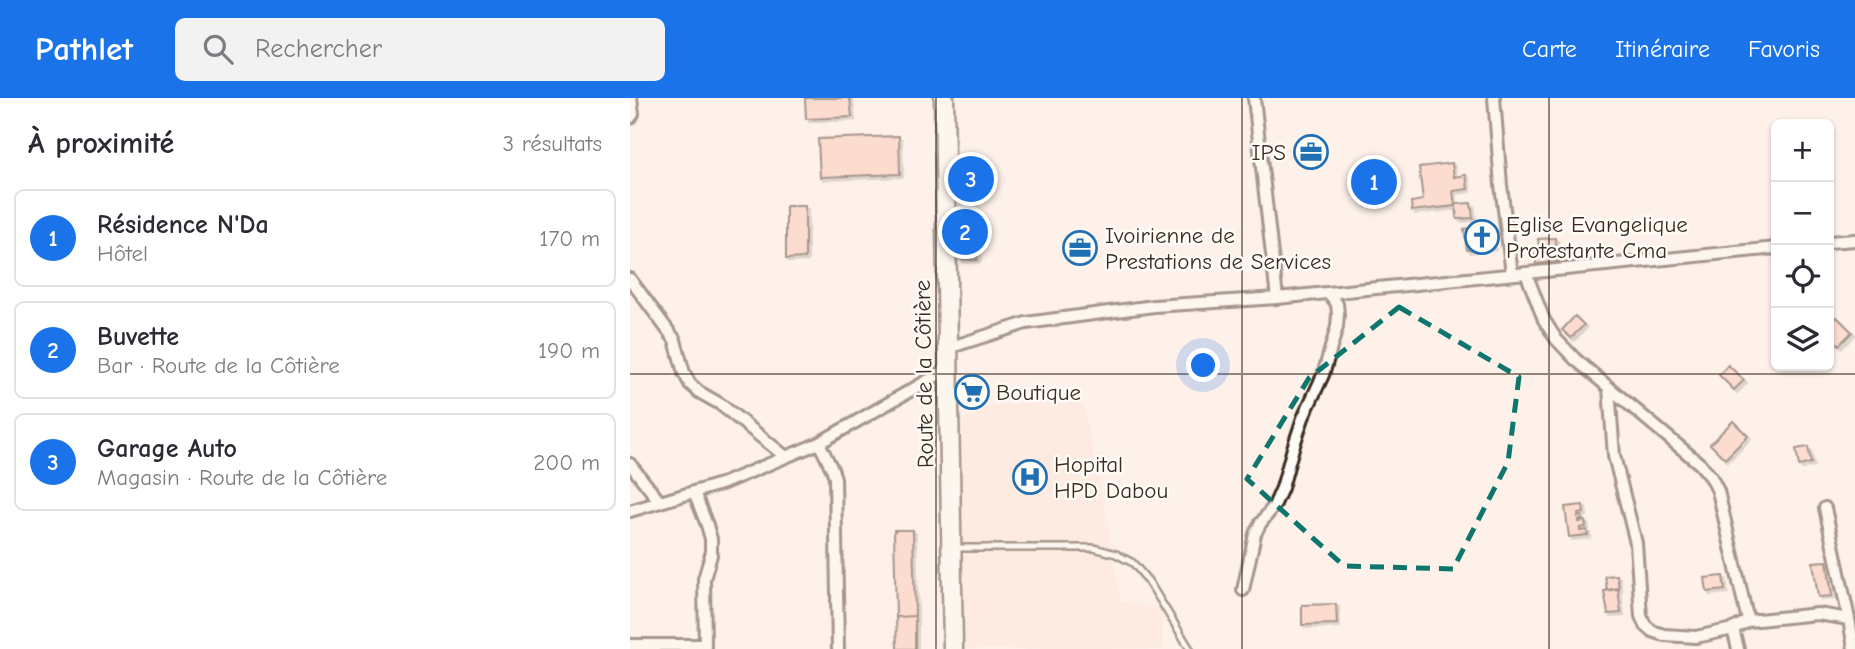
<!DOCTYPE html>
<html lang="fr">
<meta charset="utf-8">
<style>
:root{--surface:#fff;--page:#f2f2f3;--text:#2b2b33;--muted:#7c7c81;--line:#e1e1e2;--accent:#1a73e8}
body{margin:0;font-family:"Comic Neue",sans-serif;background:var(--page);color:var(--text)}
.controls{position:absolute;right:21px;top:21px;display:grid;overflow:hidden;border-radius:10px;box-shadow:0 2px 5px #0004}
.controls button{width:63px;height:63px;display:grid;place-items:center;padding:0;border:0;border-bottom:2px solid var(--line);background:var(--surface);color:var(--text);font:35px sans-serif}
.you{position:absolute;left:574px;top:268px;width:24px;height:24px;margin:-18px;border:5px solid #fff;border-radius:50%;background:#1a73e8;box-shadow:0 0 0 10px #1a73e833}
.badge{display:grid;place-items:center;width:46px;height:46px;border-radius:50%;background:var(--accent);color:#fff;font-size:23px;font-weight:700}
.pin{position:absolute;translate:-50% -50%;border:4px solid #fff;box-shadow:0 2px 7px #0006}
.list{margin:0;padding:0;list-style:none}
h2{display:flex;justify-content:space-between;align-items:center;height:91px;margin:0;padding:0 28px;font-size:30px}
h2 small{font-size:23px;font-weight:400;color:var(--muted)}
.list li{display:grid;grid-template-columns:46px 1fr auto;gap:21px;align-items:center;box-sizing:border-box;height:98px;margin:0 14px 14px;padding:0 14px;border:2px solid var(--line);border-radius:10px}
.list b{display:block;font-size:26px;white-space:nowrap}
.list p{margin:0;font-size:23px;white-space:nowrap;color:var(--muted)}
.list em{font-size:23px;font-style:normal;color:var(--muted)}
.icon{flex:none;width:38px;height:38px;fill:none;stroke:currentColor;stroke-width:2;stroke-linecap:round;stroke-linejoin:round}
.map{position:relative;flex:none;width:1225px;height:551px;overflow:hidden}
header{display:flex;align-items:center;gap:42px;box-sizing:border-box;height:98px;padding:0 35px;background:var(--accent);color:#fff}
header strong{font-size:33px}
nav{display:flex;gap:38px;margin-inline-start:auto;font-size:24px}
.search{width:490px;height:63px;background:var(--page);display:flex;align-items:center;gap:18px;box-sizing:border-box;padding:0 24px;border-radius:10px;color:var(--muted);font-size:26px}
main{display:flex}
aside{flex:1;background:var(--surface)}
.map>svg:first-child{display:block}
.built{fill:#fde3d8}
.building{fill:#fcc3b2;stroke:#3b2a1e;stroke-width:2;filter:url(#shadow)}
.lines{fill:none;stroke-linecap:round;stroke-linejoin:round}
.lane-casing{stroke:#3b2a1e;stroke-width:10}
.street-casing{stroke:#3b2a1e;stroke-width:16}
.primary-casing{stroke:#3b2a1e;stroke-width:23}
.lane{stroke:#fdfcf7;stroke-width:5}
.street{stroke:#fdfcf7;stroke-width:10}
.primary{stroke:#fdfcf7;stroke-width:18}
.marked{fill:none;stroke:#0f766e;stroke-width:5;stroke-dasharray:14 9;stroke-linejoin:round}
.grid{fill:none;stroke:#3b2a1e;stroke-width:2;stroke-opacity:0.55}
.labels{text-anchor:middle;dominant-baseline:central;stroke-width:5;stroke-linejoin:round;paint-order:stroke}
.poi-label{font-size:23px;fill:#3b2a1e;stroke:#fdfcf7;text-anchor:start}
.street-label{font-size:23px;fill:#3b2a1e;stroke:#fdfcf7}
</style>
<header>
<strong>Pathlet</strong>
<div class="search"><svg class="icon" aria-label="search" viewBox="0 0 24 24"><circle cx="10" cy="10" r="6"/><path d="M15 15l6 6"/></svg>Rechercher</div>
<nav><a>Carte</a><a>Itinéraire</a><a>Favoris</a></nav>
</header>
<main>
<aside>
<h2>À proximité<small>3 résultats</small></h2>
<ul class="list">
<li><span class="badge">1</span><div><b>Résidence N'Da</b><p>Hôtel</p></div><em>170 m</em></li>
<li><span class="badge">2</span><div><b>Buvette</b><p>Bar · Route de la Côtière</p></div><em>190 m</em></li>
<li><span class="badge">3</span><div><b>Garage Auto</b><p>Magasin · Route de la Côtière</p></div><em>200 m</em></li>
</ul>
</aside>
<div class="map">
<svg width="1225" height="551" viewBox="0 0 1225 551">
<defs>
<filter id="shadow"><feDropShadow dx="3" dy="3" stdDeviation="0" flood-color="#0004"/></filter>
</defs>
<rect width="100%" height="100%" fill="#fdf1e9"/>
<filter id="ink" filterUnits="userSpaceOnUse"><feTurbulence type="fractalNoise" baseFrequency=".0143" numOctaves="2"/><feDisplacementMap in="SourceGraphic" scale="14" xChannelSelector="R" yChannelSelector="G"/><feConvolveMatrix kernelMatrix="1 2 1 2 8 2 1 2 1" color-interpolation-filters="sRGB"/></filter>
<g filter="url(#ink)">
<path class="built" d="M451,297l29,141 10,65 42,8 1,40h-201v-231h13l3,-10z"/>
<path class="building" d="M175,0h45l2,19 -46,2z
M269,38l1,38 -80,3 -2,-38z
M822,65l2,14 12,-2 2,14 -15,2 2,15 -43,5 -1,-9 12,-2 -4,-33z
M841,105l2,15 -16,1 -1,-15z
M156,108h19v52l-19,1z
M860,128l3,21 -26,3 -3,-21z
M925,140l1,8 -17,1 -1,-8z
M331,152l17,2 -1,8 -17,-1z
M928,152l1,11 -23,3 -1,-11z
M945,218l9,9 -13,13 -9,-8z
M1207,219l15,15 -13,13 -10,-9v-10z
M1098,267l16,15 -10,10 -15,-15z
M1103,323l15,15 -23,23 -15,-15z
M1178,349l3,16 -12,3 -3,-17z
M953,407l1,8 -6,1v3l4,-1 1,3 -4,1v2l6,-1 1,6 -6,1v3l7,-1 1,5 -19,2 -4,-30z
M264,432h19l2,86 -19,1z
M1197,463l5,35 -14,1 -5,-35z
M987,477l2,13 -12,2 -2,-14z
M1093,478l2,14 -18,2 -2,-14z
M988,491l3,24 -13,1 -4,-23z
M706,506l1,20 -35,1v-20z
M285,518v33h-18l-1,-32z"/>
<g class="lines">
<g class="lane-casing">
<path id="lane" d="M325,450h139l22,6 17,9 16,19 41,67"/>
</g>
<g class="street-casing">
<path id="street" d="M624,0l23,200
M864,0l7,87 11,89
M0,20l3,-4 -2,-16
M1199,144l26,-2
M896,175l18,47 12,19 19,20 125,105 11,13 7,14 30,130
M0,181l45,61 9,33 6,11 9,8 21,12 66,53
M318,250l78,-25 128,-17 123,-8 499,-50
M979,290l5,68 22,87 5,73 4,9 7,6 12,4 32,2 37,-8 15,-8 70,-7 31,5
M189,345l13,26 3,9 3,171
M0,366l30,38
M64,394l13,33 4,14v16l-7,24 1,70
M1195,410l24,111 5,30
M0,413l94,-28 95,-40 129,-74
M613,492l12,-56 5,-10 14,-18 8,-18 11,-40 10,-30 20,-43 14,-48 1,-13 -1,-10 -8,-11
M1103,531l5,20
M0,547h75"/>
</g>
<g class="primary-casing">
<path id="primary" d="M314,0l9,551"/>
</g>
<use href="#lane" class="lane"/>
<use href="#street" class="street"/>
<use href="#primary" class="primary"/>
</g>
</g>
<path d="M0 0H1225V551H0ZM769,209l120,70 -11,85 -55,107 -109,-3 -97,-87 62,-101z" fill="#fdf1e9" fill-opacity=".55" fill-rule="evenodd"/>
<path class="marked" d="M769,209l120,70 -11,85 -55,107 -109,-3 -97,-87 62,-101z"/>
<path class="grid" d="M306,0v551M612,0v551M919,0v551M0,276h1225"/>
<defs>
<g id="office-ring" transform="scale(1.75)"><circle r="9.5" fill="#fdfcf7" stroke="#1f6fb2" stroke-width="1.5"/><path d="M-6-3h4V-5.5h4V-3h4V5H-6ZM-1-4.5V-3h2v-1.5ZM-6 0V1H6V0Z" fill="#1f6fb2"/></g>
<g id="church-ring" transform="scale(1.75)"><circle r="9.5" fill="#fdfcf7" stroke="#1f6fb2" stroke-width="1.5"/><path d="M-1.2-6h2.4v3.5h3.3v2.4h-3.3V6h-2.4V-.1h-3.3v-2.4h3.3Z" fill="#1f6fb2"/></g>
<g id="supermarket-ring" transform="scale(1.75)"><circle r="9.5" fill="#fdfcf7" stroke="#1f6fb2" stroke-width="1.5"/><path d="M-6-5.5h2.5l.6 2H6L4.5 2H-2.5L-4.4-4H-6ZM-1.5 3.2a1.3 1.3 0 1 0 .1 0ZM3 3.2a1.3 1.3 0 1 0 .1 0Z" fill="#1f6fb2"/></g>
<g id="hospital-ring" transform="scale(1.75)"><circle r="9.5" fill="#fdfcf7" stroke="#1f6fb2" stroke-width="1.5"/><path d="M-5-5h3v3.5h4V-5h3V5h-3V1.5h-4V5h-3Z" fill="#1f6fb2"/></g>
</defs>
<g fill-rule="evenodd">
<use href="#office-ring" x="681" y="54"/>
<use href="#church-ring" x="852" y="139"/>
<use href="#office-ring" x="450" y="150"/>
<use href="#supermarket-ring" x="342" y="294"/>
<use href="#hospital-ring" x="400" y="379"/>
</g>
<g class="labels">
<g class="poi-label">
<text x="656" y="54" text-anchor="end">IPS</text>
<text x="876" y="126">Eglise Evangelique<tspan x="876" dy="26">Protestante Cma</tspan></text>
<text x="475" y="137">Ivoirienne de<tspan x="475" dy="26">Prestations de Services</tspan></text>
<text x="366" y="294">Boutique</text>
<text x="424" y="366">Hopital<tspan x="424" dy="26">HPD Dabou</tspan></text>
</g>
<g class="street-label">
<text transform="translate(294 276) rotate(-91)">Route de la Côtière</text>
</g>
</g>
</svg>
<div class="controls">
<button>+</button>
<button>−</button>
<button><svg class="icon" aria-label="locate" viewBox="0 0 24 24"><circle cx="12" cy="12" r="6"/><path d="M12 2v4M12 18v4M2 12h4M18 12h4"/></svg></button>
<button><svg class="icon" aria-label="layers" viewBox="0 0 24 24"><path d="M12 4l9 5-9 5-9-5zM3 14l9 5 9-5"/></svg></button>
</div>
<div class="you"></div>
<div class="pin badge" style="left:744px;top:84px">1</div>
<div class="pin badge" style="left:335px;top:134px">2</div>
<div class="pin badge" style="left:341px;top:81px">3</div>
</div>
</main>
